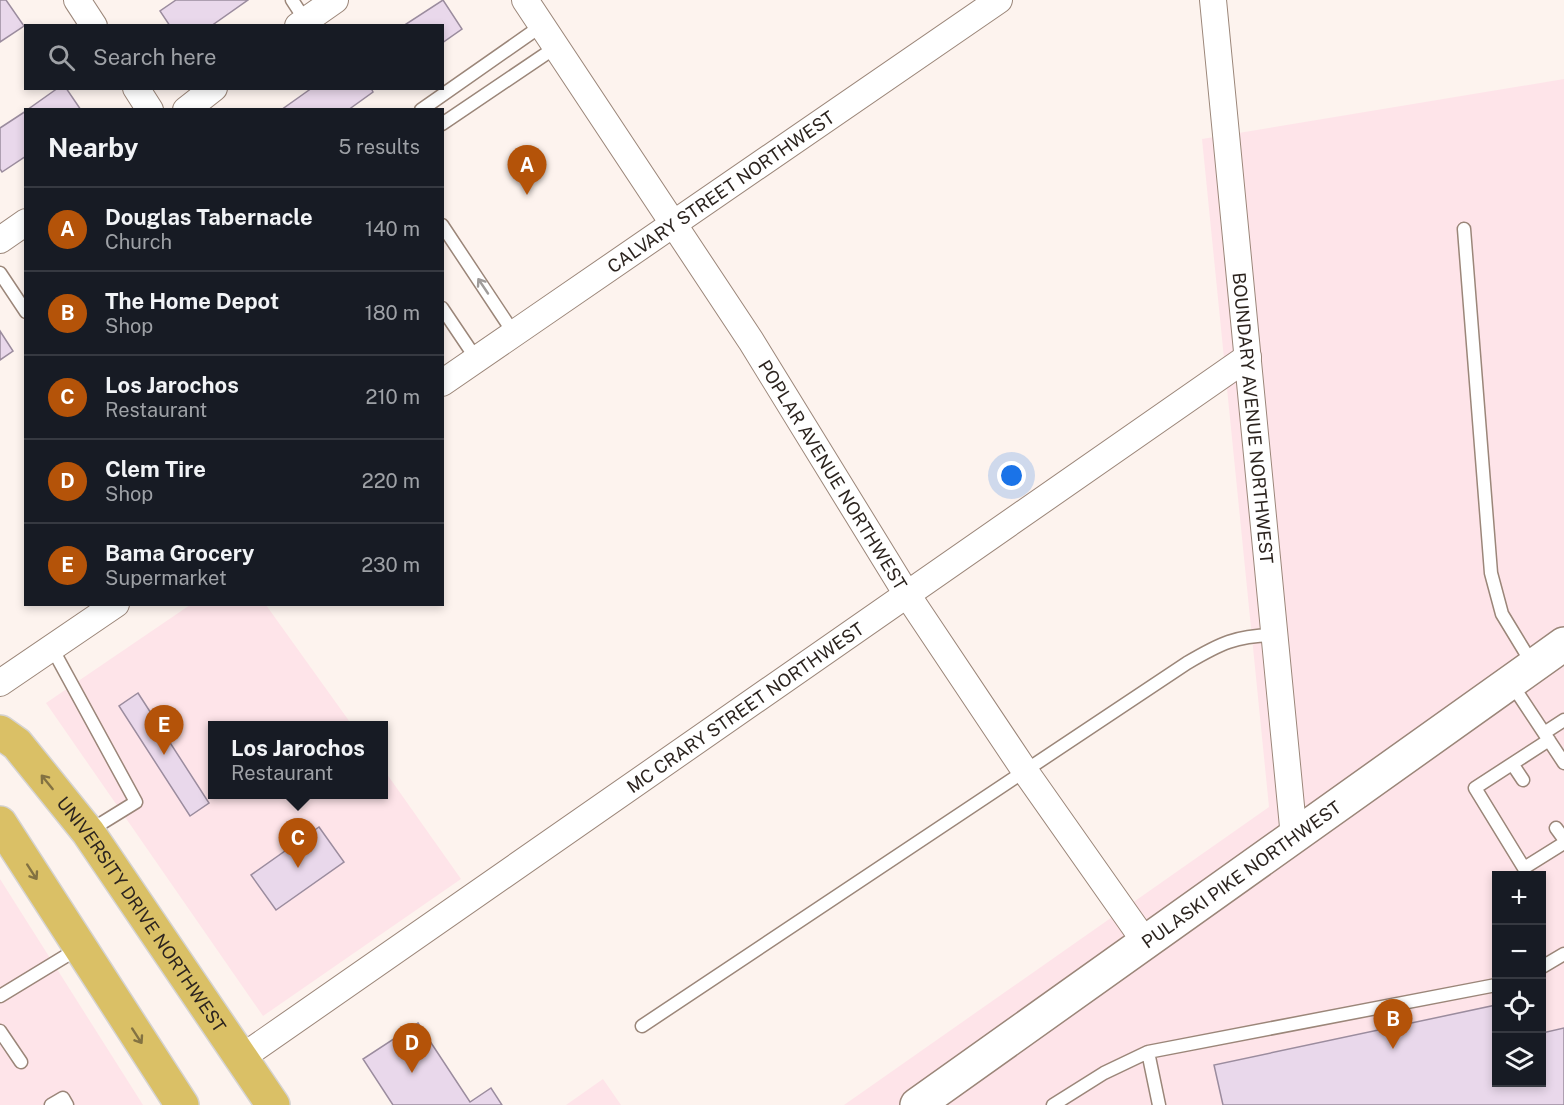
<!DOCTYPE html>
<meta charset="utf-8">
<style>
:root{--surface:#171b24;--page:#242831;--text:#f1f3f6;--muted:#9ea1a6;--line:#363941;--accent:#b45309}
body{margin:0;font-family:"Public Sans",sans-serif;background:var(--page);color:var(--text)}
.controls{position:absolute;right:18px;bottom:18px;display:grid;overflow:hidden;border-radius:0px;box-shadow:0 3px 9px #0003}
.controls button{width:54px;height:54px;display:grid;place-items:center;padding:0;border:0;border-bottom:2px solid var(--line);background:var(--surface);color:var(--text);font:30px sans-serif}
.you{position:absolute;left:1012px;top:476px;width:21px;height:21px;margin:-15px;border:4px solid #fff;border-radius:50%;background:#1a73e8;box-shadow:0 0 0 9px #1a73e833}
.badge{display:grid;place-items:center;width:39px;height:39px;border-radius:50%;background:var(--accent);color:#fff;font-size:20px;font-weight:700}
.pin{position:absolute;translate:-50% -50px;filter:drop-shadow(0 2px 3px #0008)}
.pin::after{content:'';position:absolute;top:32px;width:21px;height:18px;background:inherit;clip-path:polygon(0 0,100% 0,50% 100%)}
.popup{position:absolute;left:208px;top:721px;width:180px;height:78px;box-sizing:border-box;display:grid;place-content:center;border-radius:0px;background:var(--surface);filter:drop-shadow(0 2px 4px #0005);font-size:20px;white-space:nowrap;color:var(--muted)}
.popup b{font-size:22px;color:var(--text)}
.popup::after{content:'';position:absolute;left:50%;top:100%;margin-left:-12px;border:12px solid transparent;border-top-color:var(--surface)}
.list{margin:0;padding:0;list-style:none}
h2{display:flex;justify-content:space-between;align-items:center;height:78px;margin:0;padding:0 24px;font-size:26px}
h2 small{font-size:20px;font-weight:400;color:var(--muted)}
.list li{display:grid;grid-template-columns:39px 1fr auto;gap:18px;align-items:center;box-sizing:border-box;height:84px;padding:0 24px;border-top:2px solid var(--line)}
.list b{display:block;font-size:22px;white-space:nowrap}
.list p{margin:0;font-size:20px;white-space:nowrap;color:var(--muted)}
.list em{font-size:20px;font-style:normal;color:var(--muted)}
.icon{flex:none;width:33px;height:33px;fill:none;stroke:currentColor;stroke-width:2;stroke-linecap:round;stroke-linejoin:round}
.map{position:relative;flex:none;width:1564px;height:1105px;overflow:hidden}
.search{position:absolute;background:var(--surface);box-shadow:0 3px 9px #0003;left:24px;top:24px;width:420px;height:66px;display:flex;align-items:center;gap:15px;box-sizing:border-box;padding:0 21px;border-radius:0px;color:var(--muted);font-size:22px}
.panel{position:absolute;background:var(--surface);box-shadow:0 3px 9px #0003;left:24px;top:108px;width:420px;height:498px;border-radius:0px}
.map>svg:first-child{display:block}
.commercial{fill:#fee4e9;fill-rule:evenodd}
.building{fill:#e9d8eb;stroke:#9b8c9e;stroke-width:1.5}
.lines{fill:none;stroke-linecap:round;stroke-linejoin:round}
.service-casing{stroke:#9b8679;stroke-width:15}
.minor-casing{stroke:#9b8679;stroke-width:28}
.secondary-casing{stroke:#9b8679;stroke-width:36}
.trunk-casing{stroke:#d5d3d2;stroke-width:36}
.service{stroke:#fff;stroke-width:12}
.minor{stroke:#fff;stroke-width:26}
.secondary{stroke:#fff;stroke-width:33}
.trunk{stroke:#dac066;stroke-width:33}
.oneway{stroke:#a09c9a}
.oneway2{stroke:#837242}
.labels{text-anchor:middle;dominant-baseline:central;stroke-width:4.5;stroke-linejoin:round;paint-order:stroke}
.street-label{font-size:18px;fill:#2c241f;stroke:#fff}
</style>
<div class="map">
<svg width="1564" height="1105" viewBox="0 0 1564 1105">
<rect width="100%" height="100%" fill="#fdf3ee"/>
<path class="commercial" d="M1564,79v1026h-720l425,-298 -67,-668zM1496,876h46v206h-46z
M190,605h76l86,120 -140,1v68h171l1,-24 77,109 -198,137 -217,-313z
M0,879l143,226h-143z
M603,1079l18,26h-55z"/>
<path class="building" d="M0,0h6l18,26 -24,16z
M176,0h72l-37,26h-41l-10,-15z
M443,0l19,29 -20,14v-17h-39z
M58,88h8l15,22h-54z
M312,88h59l2,4 -25,18h-67z
M26,111v45l-24,16 -2,-3v-41z
M0,331l13,20 -13,9z
M138,693l71,110 -19,13 -71,-110z
M319,827l25,35 -68,48 -25,-35z
M1496,1005v77h46v-49l22,-5v77h-341l-9,-40z
M418,1023l52,79 21,-14 11,17h-109l-30,-46z"/>
<g class="lines">
<g class="service-casing">
<path id="service" d="M292,0l13,20
M421,110l120,-84
M442,124l114,-77
M442,225l73,110
M1464,229l27,344 11,41 31,51
M0,273l26,39
M442,308l35,52
M52,648l84,154 -47,29
M1511,683l53,80
M1544,733l20,-13
M1549,740l-74,48 49,80 40,-25
M1513,765l10,15
M1556,828l8,11
M1542,967l22,-13
M0,996l79,-48
M642,1026l545,-363c34,-20 48,-27 88,-28
M0,1031l21,31
M51,1105l12,-7 4,7
M1053,1105l51,-32 44,-21
M1159,1105l-11,-53 348,-67"/>
</g>
<g class="minor-casing">
<g id="minor">
<path d="M77,0l17,26"/>
<path id="s1" d="M525,0l226,341 155,252 119,178 121,172"/>
<path id="s2" d="M1213,0l81,837"/>
<path d="M298,26l37,-26"/>
<path d="M136,88l14,22"/>
<path d="M186,110l28,-22"/>
<path d="M0,240l26,-18"/>
<path id="s3" d="M442,383l557,-383"/>
<path d="M0,683l116,-79"/>
<path id="s4" d="M241,1058l1007,-701"/>
</g>
</g>
<g class="secondary-casing">
<g id="secondary">
<path id="s5" d="M917,1105l647,-461"/>
</g>
</g>
<g class="trunk-casing">
<g id="trunk">
<path id="s6" d="M0,732l17,12 71,88 185,273"/>
<path d="M0,823l182,282"/>
</g>
</g>
<use href="#service" class="service"/>
<use href="#minor" class="minor"/>
<use href="#secondary" class="secondary"/>
<use href="#trunk" class="trunk"/>
</g>
<defs><path id="oneway-shaft" d="M-6 0H5M1.5-3L5.5 0L1.5 3" fill="none" stroke-width="1.6" stroke-linecap="round" stroke-linejoin="round" transform="scale(1.5)"/></defs>
<use class="oneway" href="#oneway-shaft" transform="translate(483 286) rotate(-124)"/>
<g class="oneway2">
<use href="#oneway-shaft" transform="translate(47 782) rotate(-129)"/>
<use href="#oneway-shaft" transform="translate(32 872) rotate(57)"/>
<use href="#oneway-shaft" transform="translate(137 1036) rotate(57)"/>
</g>
<g class="labels">
<g class="street-label">
<text stroke="none"><textPath href="#s3" startOffset="338">CALVARY STREET NORTHWEST</textPath></text>
<text stroke="none"><textPath href="#s2" startOffset="420">BOUNDARY AVENUE NORTHWEST</textPath></text>
<text stroke="none"><textPath href="#s1" startOffset="566">POPLAR AVENUE NORTHWEST</textPath></text>
<text stroke="none"><textPath href="#s4" startOffset="614">MC CRARY STREET NORTHWEST</textPath></text>
<text stroke="none"><textPath href="#s5" startOffset="398">PULASKI PIKE NORTHWEST</textPath></text>
<text stroke="none"><textPath href="#s6" startOffset="232">UNIVERSITY DRIVE NORTHWEST</textPath></text>
</g>
</g>
</svg>
<div class="controls">
<button>+</button>
<button>−</button>
<button><svg class="icon" aria-label="locate" viewBox="0 0 24 24"><circle cx="12" cy="12" r="6"/><path d="M12 2v4M12 18v4M2 12h4M18 12h4"/></svg></button>
<button><svg class="icon" aria-label="layers" viewBox="0 0 24 24"><path d="M12 4l9 5-9 5-9-5zM3 14l9 5 9-5"/></svg></button>
</div>
<div class="you"></div>
<div class="pin badge" style="left:527px;top:195px">A</div>
<div class="pin badge" style="left:1393px;top:1049px">B</div>
<div class="pin badge" style="left:298px;top:868px">C</div>
<div class="popup"><b>Los Jarochos</b>Restaurant</div>
<div class="pin badge" style="left:412px;top:1073px">D</div>
<div class="pin badge" style="left:164px;top:755px">E</div>
<div class="search"><svg class="icon" aria-label="search" viewBox="0 0 24 24"><circle cx="10" cy="10" r="6"/><path d="M15 15l6 6"/></svg>Search here</div>
<section class="panel">
<h2>Nearby<small>5 results</small></h2>
<ul class="list">
<li><span class="badge">A</span><div><b>Douglas Tabernacle</b><p>Church</p></div><em>140 m</em></li>
<li><span class="badge">B</span><div><b>The Home Depot</b><p>Shop</p></div><em>180 m</em></li>
<li><span class="badge">C</span><div><b>Los Jarochos</b><p>Restaurant</p></div><em>210 m</em></li>
<li><span class="badge">D</span><div><b>Clem Tire</b><p>Shop</p></div><em>220 m</em></li>
<li><span class="badge">E</span><div><b>Bama Grocery</b><p>Supermarket</p></div><em>230 m</em></li>
</ul>
</section>
</div>
